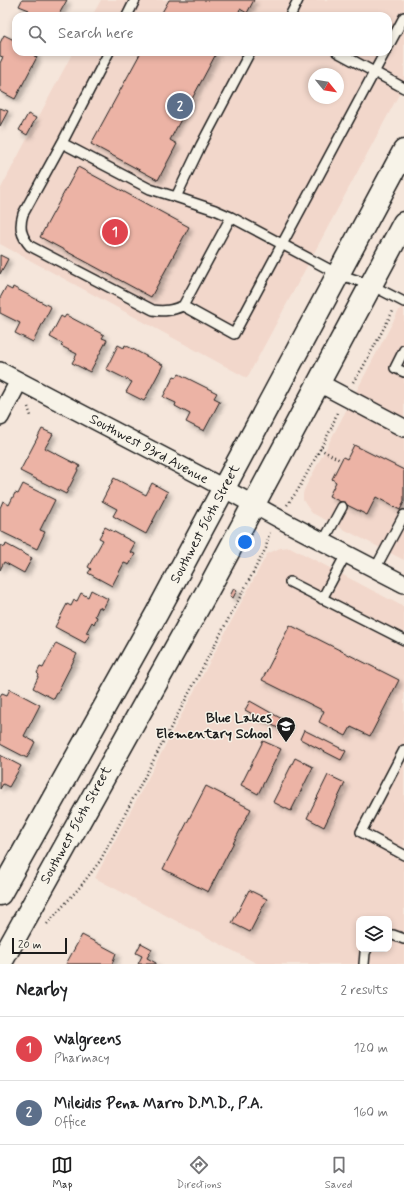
<!DOCTYPE html>
<style>
:root{--surface:#fff;--page:#f6f6f6;--text:#202124;--muted:#757577;--line:#e0e0e0;--accent:#1c1c1c}
body{margin:0;font-family:Mynerve,sans-serif;background:var(--page);color:var(--text)}
.controls{position:absolute;right:12px;bottom:12px;display:grid;overflow:hidden;border-radius:8px;box-shadow:0 2px 6px #0003}
.controls button{width:36px;height:36px;display:grid;place-items:center;padding:0;border:0;border-bottom:1px solid var(--line);background:var(--surface);color:var(--text);font:20px sans-serif}
.compass{position:absolute;left:308px;top:68px;width:36px;height:36px;border-radius:50%;background:var(--surface);box-shadow:0 2px 6px #0003;rotate:120deg}
.scale{position:absolute;left:12px;bottom:10px;width:55px;box-sizing:border-box;padding-left:4px;border:2px solid #1c1c1c;border-top:0;font-size:11px;line-height:14px;white-space:nowrap;color:#1c1c1c;-webkit-text-stroke:3px #f7f3e8;paint-order:stroke}
.you{position:absolute;left:245px;top:542px;width:14px;height:14px;margin:-10px;border:3px solid #fff;border-radius:50%;background:#1a73e8;box-shadow:0 0 0 6px #1a73e833}
.badge{display:grid;place-items:center;width:26px;height:26px;border-radius:50%;background:var(--accent);color:#fff;font-size:13px;font-weight:700}
.pin{position:absolute;translate:-50% -50%;border:2px solid #fff;box-shadow:0 1px 4px #0006}
.list{margin:0;padding:0;list-style:none}
h2{display:flex;justify-content:space-between;align-items:center;height:52px;margin:0;padding:0 16px;font-size:17px}
h2 small{font-size:13px;font-weight:400;color:var(--muted)}
.list li{display:grid;grid-template-columns:26px 1fr auto;gap:12px;align-items:center;box-sizing:border-box;height:64px;padding:0 16px;border-top:1px solid var(--line)}
.list b{display:block;font-size:15px;white-space:nowrap}
.list p{margin:0;font-size:13px;white-space:nowrap;color:var(--muted)}
.list em{font-size:13px;font-style:normal;color:var(--muted)}
.icon{flex:none;width:22px;height:22px;fill:none;stroke:currentColor;stroke-width:2;stroke-linecap:round;stroke-linejoin:round}
.map{position:relative;flex:none;width:404px;height:964px;overflow:hidden}
.search{position:absolute;background:var(--surface);box-shadow:0 2px 6px #0003;left:12px;right:12px;top:12px;height:44px;display:flex;align-items:center;gap:10px;box-sizing:border-box;padding:0 14px;border-radius:12px;color:var(--muted);font-size:15px}
.sheet{height:180px;background:var(--surface)}
nav{display:flex;justify-content:space-around;align-items:center;box-sizing:border-box;height:56px;border-top:1px solid var(--line);background:var(--surface);font-size:11px;color:var(--muted)}
nav a{display:grid;justify-items:center;gap:2px}
nav .on{color:var(--accent)}
.map>svg:first-child{display:block}
.built{fill:#f2d7cb;fill-rule:evenodd}
.building{fill:#ecb3a5;stroke:#1c1c1c;filter:url(#shadow)}
.lines{fill:none;stroke-linecap:round;stroke-linejoin:round}
.service-casing{stroke:#1c1c1c;stroke-width:12}
.minor-casing{stroke:#1c1c1c;stroke-width:20}
.secondary-casing{stroke:#1c1c1c;stroke-width:25}
.path{stroke:#1c1c1c;stroke-width:2.5;stroke-dasharray:1 3;stroke-linecap:butt}
.service{stroke:#f7f3e8;stroke-width:9}
.minor{stroke:#f7f3e8;stroke-width:17}
.secondary{stroke:#f7f3e8;stroke-width:22}
.labels{text-anchor:middle;dominant-baseline:central;stroke-width:3;stroke-linejoin:round;paint-order:stroke}
.street-label{font-size:14px;fill:#1c1c1c;stroke:#f7f3e8}
.poi-label{font-size:14px;font-weight:bold;fill:#1c1c1c;stroke:#f7f3e8;text-anchor:end}
</style>
<div class="map">
<svg width="404" height="964" viewBox="0 0 404 964">
<defs>
<filter id="shadow"><feDropShadow dx="3.5" dy="3.5" stdDeviation="2" flood-color="#0004"/></filter>
</defs>
<rect width="100%" height="100%" fill="#f5e6db"/>
<filter id="ink" filterUnits="userSpaceOnUse"><feTurbulence type="fractalNoise" baseFrequency=".025" numOctaves="2"/><feDisplacementMap in="SourceGraphic" scale="8" xChannelSelector="R" yChannelSelector="G"/><feConvolveMatrix kernelMatrix="1 2 1 2 8 2 1 2 1" color-interpolation-filters="sRGB"/></filter>
<g filter="url(#ink)">
<path class="built" d="M101,0h303v85l-157,293 -247,-134v-54l73,-138h315v-36h-296zM314,74h24v24h-24z
M404,301v259l-92,-47 -6,-8 -3,-5v-6l1,-4z
M290,547l114,60v357h-146l-163,-86 172,-324 13,-6zM359,919h30v30h-30z"/>
<path class="building" d="M22,0h45l-9,16h-32l3,-6 -10,-4z
M169,0h85l-7,13 -7,-4 -3,7h-77z
M4,35l12,6v11h20l-2,4 3,1 -22,42 -15,-8v-28l3,-6 -3,-1v-13z
M141,52h76l-47,88 7,4 -19,36 -67,-36z
M0,108l8,3 -8,15z
M28,114l8,4 -9,17 -8,-5z
M78,167l111,60 -38,70 -111,-60z
M0,255l8,4 -8,15z
M6,287l6,3 1,-3 38,20 -18,35 -18,-9 5,-10 -20,-10v-15z
M66,315l38,20 -2,3 5,2 -17,32 -18,-9 5,-9 -16,-8 2,-2 -13,-7 11,-21 3,2z
M118,345l6,3 1,-3 38,20 -19,36 -18,-9 6,-10 -26,-13z
M179,374l38,19 -3,5 6,3 -16,30 -18,-9 4,-8 -15,-8 1,-3 -13,-6 11,-21 3,1z
M42,429l11,5 -8,14 35,18 -14,28 -46,-23z
M354,445l50,25v32l-4,8 -24,-13 -9,18 -38,-19 7,-14 -4,-3 11,-22 4,2z
M114,478l32,17 6,-12 16,9 -22,42 -33,-18 4,-7 -15,-8z
M23,484l32,16 -15,30 5,2 -8,17 -37,-18v-23l3,-7 6,4 6,-12 3,1z
M105,527l30,16 -5,9 5,2 -3,6 -3,5 -5,-2 -12,23 -24,-13 3,-4 -3,-2 15,-27 -4,-2z
M6,544l26,14 -8,15 -20,-11 -4,8v-25l5,2z
M234,588l3,2 -4,8 -3,-2z
M91,590l17,9 -5,10 -4,-2 -4,9 2,1 -3,7 -2,-2 -6,11 4,1 -5,9 -30,-16 12,-23 4,2 3,-6 3,1 4,-8 7,4z
M290,625l109,55 -29,56 -19,-9 -5,9 -27,-14 5,-11 -62,-31z
M56,643l21,11 -23,45 -21,-11 6,-13 -2,-2 3,-6 3,1z
M10,689l30,16 -16,31 11,6 -8,16 -27,-14v-48l2,-3 5,2z
M250,701l39,22 -4,9 -40,-22z
M304,730l42,21 -5,9 -41,-21z
M263,741l18,8 -23,45 -17,-9z
M0,755l21,11 -12,21 -6,-3 -3,5z
M295,758l18,9 -22,44 -18,-9z
M328,775l17,8 -21,44 -17,-9z
M206,786l45,23 -43,83 -45,-23z
M249,890l18,9 -17,33 -18,-9z
M82,935l34,18 -4,11h-46z
M141,943l11,6 -5,9 9,5v1h-18l4,-8 -6,-3z"/>
<g class="lines">
<g class="service-casing">
<path id="service" d="M127,16l8,-16
M290,16l8,-16
M388,47l16,-30
M109,52l-47,91 -39,71c-4,13 -2,22 7,32l123,64c12,2 19,0 30,-4l48,-89 107,57 33,11 33,17
M337,52l67,36
M62,143l88,46 26,8
M231,217l-16,-7 -39,-13 25,-52 49,-93
M183,306l51,28 151,-282
M404,350l-9,18 9,4
M323,542l19,-35
M375,569l29,-54
M290,582l114,58
M322,599l24,-45
M404,750l-43,82 43,23
M389,935h4l11,4
M364,964l1,-11 2,-4"/>
</g>
<g class="minor-casing">
<path id="minor" d="M0,371l203,106 84,46 117,61
M319,383l85,45
M0,417l19,-36"/>
</g>
<g class="secondary-casing">
<path id="secondary" d="M0,894l157,-281 247,-462
M0,964l209,-376 195,-365"/>
</g>
<path class="path" d="M353,382l9,-13 31,-58
M28,407l3,9
M320,449l20,11
M287,505l11,-15 33,-61 6,-16
M47,924l33,-37 20,-26 166,-313 2,-11 2,-4"/>
<use href="#service" class="service"/>
<use href="#minor" class="minor"/>
<use href="#secondary" class="secondary"/>
</g>
</g>
<defs>
<g id="school-pin" transform="scale(1)"><path d="M0 17L-7.5 6A9.5 9.5 0 1 1 7.5 6Z" fill="#1c1c1c" stroke="#f7f3e8"/><path d="M0-5L7-2L0 1L-7-2ZM-4 1L0 2.5L4 1V4Q0 6-4 4Z" fill="#fff"/></g>
</defs>
<g fill-rule="evenodd">
<use href="#school-pin" x="286" y="726"/>
</g>
<g class="labels">
<g class="street-label">
<text transform="translate(149 449) rotate(28)">Southwest 93rd Avenue</text>
<text transform="translate(205 524) rotate(-62)">Southwest 56th Street</text>
<text transform="translate(76 825) rotate(-61)">Southwest 56th Street</text>
</g>
<g class="poi-label">
<text x="272" y="718">Blue Lakes<tspan x="272" dy="16">Elementary School</tspan></text>
</g>
</g>
</svg>
<div class="controls">
<button><svg class="icon" aria-label="layers" viewBox="0 0 24 24"><path d="M12 4l9 5-9 5-9-5zM3 14l9 5 9-5"/></svg></button>
</div>
<svg class="compass" viewBox="-18 -18 36 36"><path d="M0-13l5 13h-10z" fill="#e53935"/><path d="M0 13l5-13h-10z" fill="#757577"/></svg>
<div class="scale">20 m</div>
<div class="you"></div>
<div class="pin badge" style="left:115px;top:232px;background:#e0444e">1</div>
<div class="pin badge" style="left:180px;top:106px;background:#5c6f8a">2</div>
<div class="search"><svg class="icon" aria-label="search" viewBox="0 0 24 24"><circle cx="10" cy="10" r="6"/><path d="M15 15l6 6"/></svg>Search here</div>
</div>
<section class="sheet">
<h2>Nearby<small>2 results</small></h2>
<ul class="list">
<li><span class="badge" style="background:#e0444e">1</span><div><b>Walgreens</b><p>Pharmacy</p></div><em>120 m</em></li>
<li><span class="badge" style="background:#5c6f8a">2</span><div><b>Mileidis Pena Marro D.M.D., P.A.</b><p>Office</p></div><em>160 m</em></li>
</ul>
</section>
<nav>
<a class="on"><svg class="icon" aria-label="map" viewBox="0 0 24 24"><path d="M3 6l6-2 6 2 6-2v14l-6 2-6-2-6 2zM9 4v14M15 6v14"/></svg>Map</a>
<a><svg class="icon" aria-label="directions" viewBox="0 0 24 24"><path d="M12 3l9 9-9 9-9-9zM9 14v-3h6M13 9l2 2-2 2"/></svg>Directions</a>
<a><svg class="icon" aria-label="saved" viewBox="0 0 24 24"><path d="M7 4h10v16l-5-4-5 4z"/></svg>Saved</a>
</nav>
